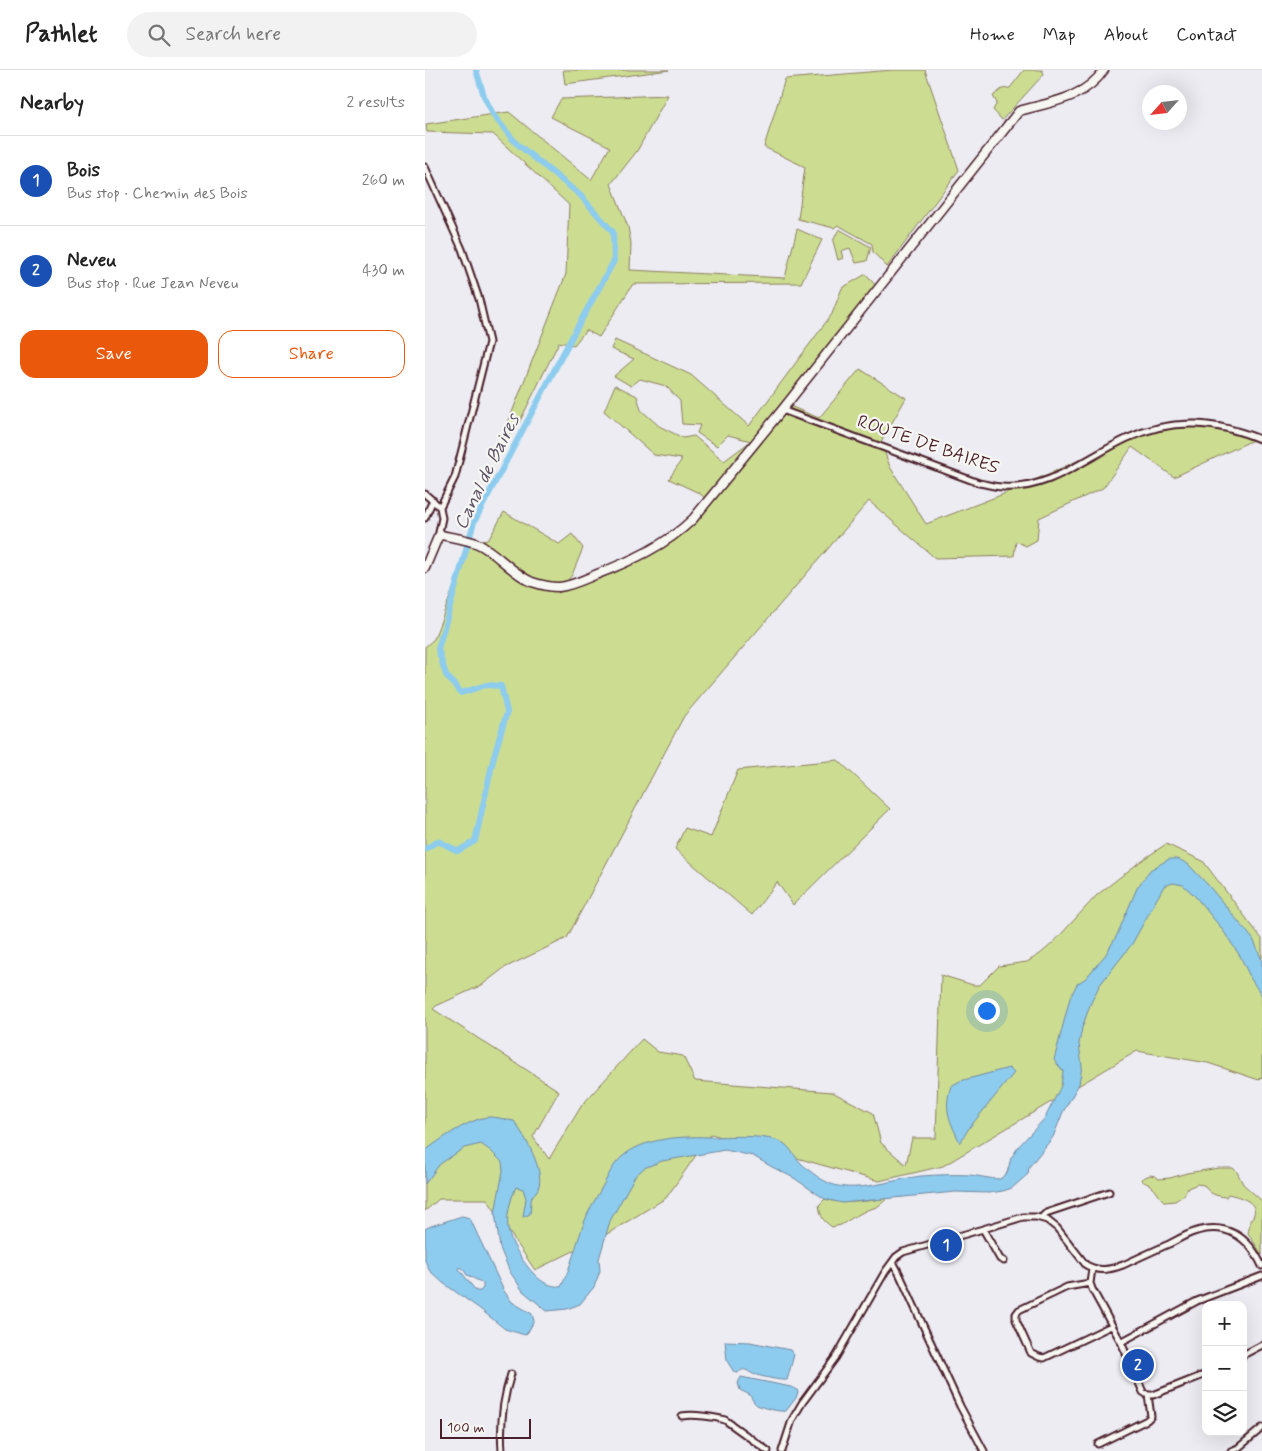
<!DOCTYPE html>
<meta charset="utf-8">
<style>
:root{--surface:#fff;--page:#f2f2f2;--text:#222;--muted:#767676;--line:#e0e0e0;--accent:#ea580c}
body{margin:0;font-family:Mynerve,sans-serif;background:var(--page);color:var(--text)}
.controls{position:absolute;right:15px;bottom:15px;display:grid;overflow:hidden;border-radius:10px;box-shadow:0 5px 20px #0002}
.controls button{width:45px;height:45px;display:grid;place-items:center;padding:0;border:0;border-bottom:1px solid var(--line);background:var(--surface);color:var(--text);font:25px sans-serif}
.compass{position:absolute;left:717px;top:15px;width:45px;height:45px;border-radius:50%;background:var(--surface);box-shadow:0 5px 20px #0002;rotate:243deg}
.scale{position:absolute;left:15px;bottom:12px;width:91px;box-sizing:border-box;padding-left:5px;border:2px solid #4a1f2b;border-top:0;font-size:14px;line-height:18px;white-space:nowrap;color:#4a1f2b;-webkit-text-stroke:4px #f6f6f2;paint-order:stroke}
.you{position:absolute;left:561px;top:940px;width:18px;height:18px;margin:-12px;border:4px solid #fff;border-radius:50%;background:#1a73e8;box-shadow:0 0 0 8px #1a73e833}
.badge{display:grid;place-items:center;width:32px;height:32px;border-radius:50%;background:var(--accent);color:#fff;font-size:16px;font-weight:700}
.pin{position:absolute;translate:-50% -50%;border:2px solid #fff;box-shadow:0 1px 5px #0006}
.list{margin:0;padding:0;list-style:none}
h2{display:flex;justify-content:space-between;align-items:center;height:65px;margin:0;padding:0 20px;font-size:21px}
h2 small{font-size:16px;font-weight:400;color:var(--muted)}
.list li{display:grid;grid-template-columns:32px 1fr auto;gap:15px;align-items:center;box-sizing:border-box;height:90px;padding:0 20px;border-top:1px solid var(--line)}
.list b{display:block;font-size:19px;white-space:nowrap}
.list p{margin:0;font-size:16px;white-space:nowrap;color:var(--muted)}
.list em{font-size:16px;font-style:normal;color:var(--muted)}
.actions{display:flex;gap:10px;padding:15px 20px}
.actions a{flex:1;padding:11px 0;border:1px solid var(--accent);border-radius:15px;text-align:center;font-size:18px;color:var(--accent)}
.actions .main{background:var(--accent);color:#fff}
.icon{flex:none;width:28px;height:28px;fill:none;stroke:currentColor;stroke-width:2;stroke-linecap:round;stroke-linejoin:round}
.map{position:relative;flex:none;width:837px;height:1381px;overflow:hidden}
header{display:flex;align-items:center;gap:30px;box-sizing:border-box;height:70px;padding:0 25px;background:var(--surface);border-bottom:1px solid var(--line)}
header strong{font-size:24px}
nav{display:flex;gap:28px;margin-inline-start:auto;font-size:18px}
.search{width:350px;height:45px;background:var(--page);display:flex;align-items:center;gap:12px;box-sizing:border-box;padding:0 18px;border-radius:28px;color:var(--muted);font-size:19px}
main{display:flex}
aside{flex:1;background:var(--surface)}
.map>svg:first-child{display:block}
.green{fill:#ccdd91;stroke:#8b7e5e}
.water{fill:#8dccee;stroke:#7287a0;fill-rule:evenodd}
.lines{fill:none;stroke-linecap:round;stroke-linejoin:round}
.canal{stroke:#8dccee;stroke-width:6}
.street-casing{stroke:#4a1f2b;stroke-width:9}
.secondary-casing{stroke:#4a1f2b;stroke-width:11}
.street{stroke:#f6f6f2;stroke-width:5}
.secondary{stroke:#f6f6f2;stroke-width:8}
.labels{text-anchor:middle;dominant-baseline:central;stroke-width:4.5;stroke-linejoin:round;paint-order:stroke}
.street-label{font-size:18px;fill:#4a1f2b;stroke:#f6f6f2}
.water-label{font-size:19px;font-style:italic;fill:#5e5366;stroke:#f6f6f2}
</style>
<header>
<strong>Pathlet</strong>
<div class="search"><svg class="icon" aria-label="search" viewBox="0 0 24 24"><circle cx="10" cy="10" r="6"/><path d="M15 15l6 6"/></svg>Search here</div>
<nav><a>Home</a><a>Map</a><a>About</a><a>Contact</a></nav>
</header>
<main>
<aside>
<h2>Nearby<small>2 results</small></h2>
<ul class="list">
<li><span class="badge" style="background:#1a4fb4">1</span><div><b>Bois</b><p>Bus stop · Chemin des Bois</p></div><em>260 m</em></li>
<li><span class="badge" style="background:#1a4fb4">2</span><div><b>Neveu</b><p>Bus stop · Rue Jean Neveu</p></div><em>430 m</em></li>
</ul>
<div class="actions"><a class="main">Save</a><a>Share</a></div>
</aside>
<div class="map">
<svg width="837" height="1381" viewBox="0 0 837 1381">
<rect width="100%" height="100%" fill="#ececf2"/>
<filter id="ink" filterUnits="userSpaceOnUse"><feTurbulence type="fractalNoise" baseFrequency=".02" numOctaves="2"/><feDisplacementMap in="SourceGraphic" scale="10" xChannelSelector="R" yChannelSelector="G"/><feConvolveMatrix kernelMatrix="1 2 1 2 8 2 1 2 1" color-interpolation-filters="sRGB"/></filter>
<g filter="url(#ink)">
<path class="green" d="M138,0h106l-104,14z
M468,0h32l34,100 -72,97 -14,-15 -1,-8 -34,-19 -4,3 -36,-9 7,-52 -41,-20 21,-68z
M599,0h18l2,4 -42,46 -9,-10 4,-7 -4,-7 9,-7 8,-1z
M243,25l-31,56 -26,33 17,43 3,16 -1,27 155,8 12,-49 25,11 -21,43 -168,1 -34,53 -13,-7 -12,15 -15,-3 -44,89 -13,7 64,-164 3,-69 -76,-71 -66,-2 -1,-8 83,-12 82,68 19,-33 -59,-30 10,-18z
M414,159l32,18 -4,14 -11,2 -6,-15 -9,3 2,7 -5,2 -5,-19z
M441,204l10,12 -91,118 34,14 41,-49 46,29 -25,44 9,25 36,57 75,-29 143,-64 59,-8 50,17 -79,37 -42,-30 -29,41 -64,30 -2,22 -11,6 -10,-5 -2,15 -79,2 -66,-57 -185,215 -117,222 -63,30 -22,17 -46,21 -3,3 126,82 -26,46 16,22 33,-54 60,-66 16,13 25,4 12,25 137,11 41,21 8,30 25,22 6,-27h24l5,-163 32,10h7l19,-19 28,-4 13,-8 13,-11 44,-48 44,-34 25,-17 37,17 59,78v138l-3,3 -51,-17 -71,-12 -194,115 -64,15 -168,-47 -45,64 -64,39 -67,33 -48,-71h-48l-14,12v-564l9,-8 37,-98 18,-2 15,-27 55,32 13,-10 11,14 -11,27 -14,18 57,-20 57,-31 40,-38 -13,-11 -30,-14 13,-20 -28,-4 -50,-44 11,-26 22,11 4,14 18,16 24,12 11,-2 30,25 27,-20 -23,-6 -11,11 -20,-13 3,-8 -18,-1 -2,-23 -14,-15 -26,-7 -9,7 -17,-10 20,-17 -23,-10 4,-9 76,35 58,51 83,-112 10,-26z
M413,690l52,49 -97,96 -16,-23 -25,33 -77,-66 10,-21 26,9 27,-67z
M794,1098h14l4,4 6,12 19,17v54l-14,-22c1,-3 1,-8 2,-12 2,-6 2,0 4,-7 4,-13 -17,-18 -26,-20l-2,3c-10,-1 -17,-3 -22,-12l-7,-1 -9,4 -4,7 -9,6 -10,1c-6,-4 -8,-12 -14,-16 -4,-4 -7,-2 -10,-7l9,-4 5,1 4,3 11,-1 17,-5z
M463,1128l-11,9 -10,3 -15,8 -11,7 -9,2c-10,-7 -11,-10 -13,-22l6,-6c21,6 42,2 63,-1z"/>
<path class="water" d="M744,789h9l10,5 20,21 45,54 9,21v36l-11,-17 -11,-23 -18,-27 -28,-34 -11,-10 -10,-2 -9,3 -32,58 -33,42 -9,19 -8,23 -3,16 3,22 -3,18 -16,28 -10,25 -24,30 -1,7 -16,14 -9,3 -14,2 -34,-1 -113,11 -17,-4 -18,-12 -13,-9 -22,-11 -19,-11 -28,-6 -63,11 -18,7 -9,8 -25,45 -11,38 1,12 -6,16 -14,17 -13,5 -20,2 -24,-20 -13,-19 -10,-24 -5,-35 8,-42 -1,-9 -11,-11 -10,-7 -17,4 -24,16 -15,20v-33c14,-11 47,-34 65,-34 8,0 16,3 24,4 10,14 32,50 24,68 -1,2 -3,4 -5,6 -3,5 -2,13 -3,19l-7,3 3,-19 -3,-9 -7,-2c-6,14 -11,31 -7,46 3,14 21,40 33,48 5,4 13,5 19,6 10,-20 15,-43 23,-64 4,-12 11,-23 17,-34 5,-8 9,-19 15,-26 20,-25 63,-27 92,-26 22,0 49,-3 71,4 11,4 14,14 21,21 10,10 24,21 38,24 26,5 58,-7 83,-10 16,-1 33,-2 49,-1 10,1 20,4 30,4l7,-6 4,-15 8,-12 26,-28 16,-32 2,-15 -9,-11 16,-62 7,-14 9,-6 20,-24 11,-19 20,-47 13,-18z
M584,998l5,5 -45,55 -9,15c-10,-22 -17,-33 -9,-57l9,-5z
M37,1146l8,2 2,5 32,68 8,11 20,12 2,7 -6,11 -3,3 -20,-6 -25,-20 -37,-26 -14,-13 -4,-10v-31l6,-3zM35,1197l3,2 4,6 16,8v5l-3,3h-4l-17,-22z
M300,1271l25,1 40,8 4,5 -7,25c-7,1 -27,-4 -34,-6 -2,-1 -5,-3 -7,-4 -4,-1 -6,1 -8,3l-4,-1 -7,-11z
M316,1307l50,10 6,3 1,2 -2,6 -10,13c-7,1 -23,-3 -29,-6 -4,-3 -5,-6 -7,-10l-10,-5 -2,-7z"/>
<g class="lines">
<path class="canal" d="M0,779l13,-8 20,10 17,-10 19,-85 13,-44 -6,-26 -15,-1 -25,8 -15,-18 -8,-26 36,-127 100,-189 40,-72 -1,-29 -33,-37 -64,-52 -22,-27 -10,-20 -8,-26"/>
<g class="street-casing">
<path id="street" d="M0,97l37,82 17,50 10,43 -34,135 -15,30 2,11 -4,19
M357,340l197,73c7,1 15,4 23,4 47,4 86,-31 126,-49 46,-21 89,-17 134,2
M0,424l15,13
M0,448l8,-18
M616,1148l5,-5 63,-21
M558,1159l17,30 4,2
M468,1192l6,11 61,133 24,45
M667,1199l-2,14 2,6 29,53 22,50 5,3h5l53,-21
M665,1213l-23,4 -48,23 -3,4v6l15,33 8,4 5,1 67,-32
M696,1272l76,-41 65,-25
M818,1285l19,-10
M257,1346c11,-2 33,1 43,4l43,31
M673,1374l49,-24 4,-4 -3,-21
M77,1381c-2,-26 1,-52 9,-77
M357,1381l10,-31 10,-17 34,-46 49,-85 11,-15 7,-5 80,-23 40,-12h13l11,3 10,8 29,37c13,7 23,5 37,0 15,-7 30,-14 46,-21 8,-4 16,-9 25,-12 32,-11 55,5 68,34
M806,1381l7,-3 24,-20"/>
</g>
<g class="secondary-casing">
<path id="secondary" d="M0,498l13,-31 4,-2c11,3 23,4 34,8 21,9 35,30 56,39 9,3 18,5 27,5 12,-1 24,-7 36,-12 36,-14 70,-29 98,-56l89,-109 237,-299c32,-9 65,-12 85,-41"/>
</g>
<use href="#street" class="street"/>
<use href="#secondary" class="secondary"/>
</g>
</g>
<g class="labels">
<g class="street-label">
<text transform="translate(503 375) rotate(19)">ROUTE DE BAIRES</text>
</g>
<g class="water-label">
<text transform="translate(62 402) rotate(-64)">Canal de Baires</text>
</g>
</g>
</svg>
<div class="controls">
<button>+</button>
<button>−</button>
<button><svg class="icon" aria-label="layers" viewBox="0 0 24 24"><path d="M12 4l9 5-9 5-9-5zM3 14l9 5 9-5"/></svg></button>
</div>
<svg class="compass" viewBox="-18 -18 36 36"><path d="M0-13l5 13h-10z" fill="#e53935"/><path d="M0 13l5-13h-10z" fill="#767676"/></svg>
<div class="scale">100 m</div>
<div class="you"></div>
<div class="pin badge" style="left:521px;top:1175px;background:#1a4fb4">1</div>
<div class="pin badge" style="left:713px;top:1295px;background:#1a4fb4">2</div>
</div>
</main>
